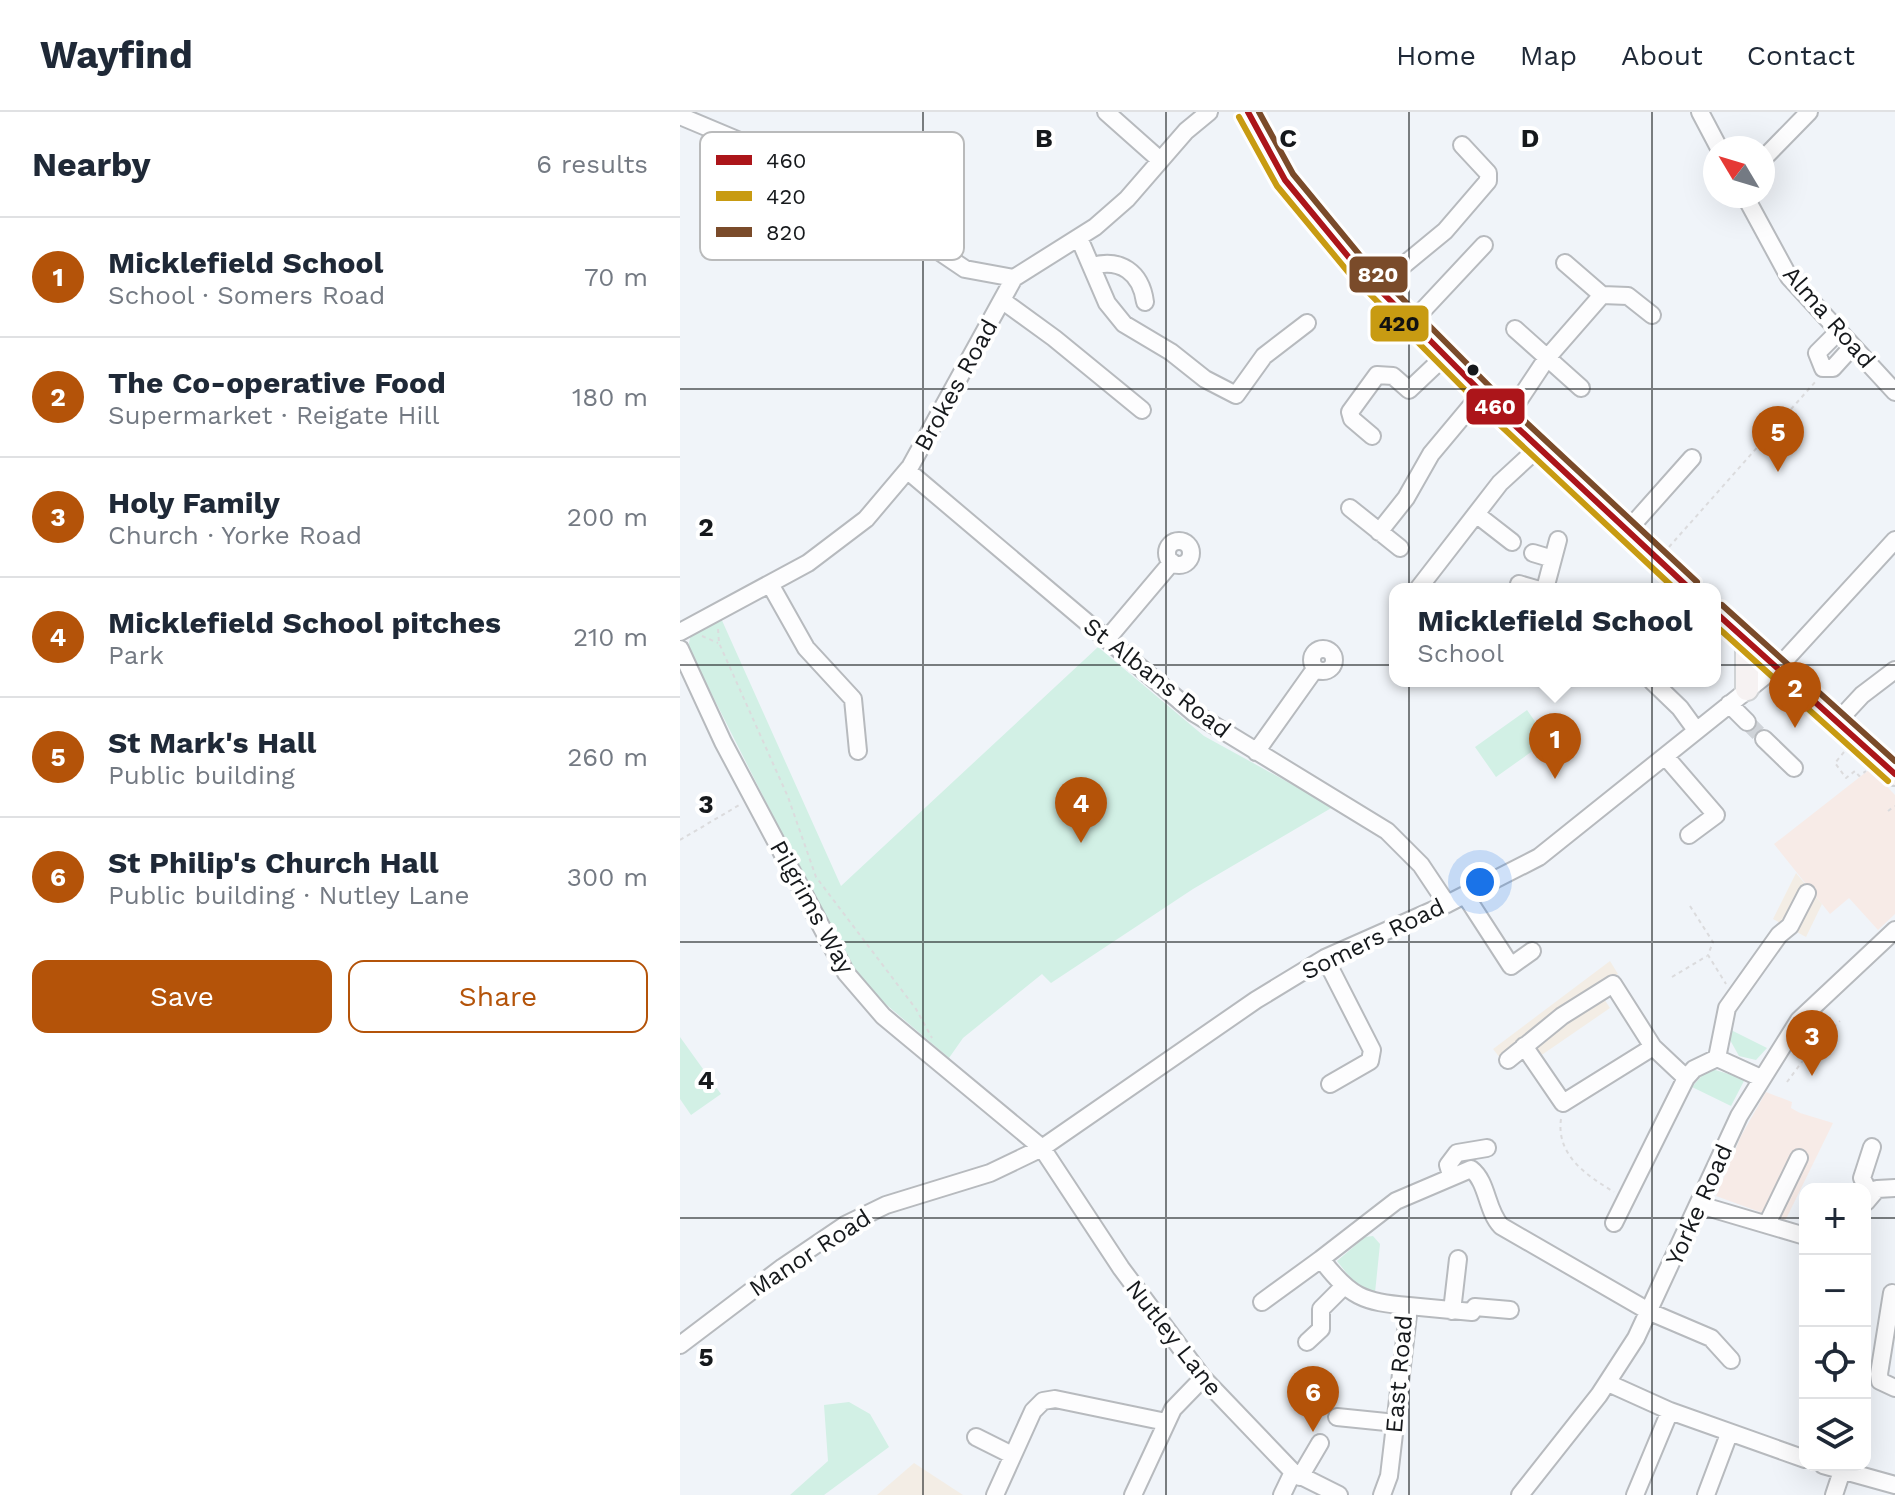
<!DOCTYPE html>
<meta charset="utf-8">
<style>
:root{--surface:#fff;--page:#f6f6f7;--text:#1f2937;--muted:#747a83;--line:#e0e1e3;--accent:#b45309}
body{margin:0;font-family:"Work Sans",sans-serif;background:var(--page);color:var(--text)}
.controls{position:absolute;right:24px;bottom:24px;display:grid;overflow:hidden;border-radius:16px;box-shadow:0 8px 32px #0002}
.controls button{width:72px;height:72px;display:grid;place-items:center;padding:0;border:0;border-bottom:2px solid var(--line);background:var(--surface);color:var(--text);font:40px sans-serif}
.compass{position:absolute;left:1023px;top:24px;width:72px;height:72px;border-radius:50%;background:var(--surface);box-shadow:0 8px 32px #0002;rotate:308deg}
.you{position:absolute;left:800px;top:770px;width:28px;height:28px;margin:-20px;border:6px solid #fff;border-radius:50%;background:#1a73e8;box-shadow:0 0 0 12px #1a73e833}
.badge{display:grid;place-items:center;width:52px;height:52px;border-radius:50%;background:var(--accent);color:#fff;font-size:26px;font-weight:700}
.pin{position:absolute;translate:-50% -66px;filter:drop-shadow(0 2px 4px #0008)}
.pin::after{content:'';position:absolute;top:42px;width:28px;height:24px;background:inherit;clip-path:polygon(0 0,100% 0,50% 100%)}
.popup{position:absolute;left:709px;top:471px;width:332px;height:104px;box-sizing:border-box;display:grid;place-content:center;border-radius:16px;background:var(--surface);filter:drop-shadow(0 2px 6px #0005);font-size:26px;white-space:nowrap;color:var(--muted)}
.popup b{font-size:30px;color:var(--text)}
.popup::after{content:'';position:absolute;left:50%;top:100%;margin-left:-16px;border:16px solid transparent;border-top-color:var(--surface)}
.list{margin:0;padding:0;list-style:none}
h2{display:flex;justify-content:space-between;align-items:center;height:104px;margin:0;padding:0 32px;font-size:34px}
h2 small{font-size:26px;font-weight:400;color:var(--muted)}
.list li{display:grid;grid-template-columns:52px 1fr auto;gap:24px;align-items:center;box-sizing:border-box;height:120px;padding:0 32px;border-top:2px solid var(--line)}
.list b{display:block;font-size:30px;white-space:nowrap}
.list p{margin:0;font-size:26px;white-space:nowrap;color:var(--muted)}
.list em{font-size:26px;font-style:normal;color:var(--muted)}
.actions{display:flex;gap:16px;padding:24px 32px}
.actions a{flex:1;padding:18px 0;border:2px solid var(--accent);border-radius:16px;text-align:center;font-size:28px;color:var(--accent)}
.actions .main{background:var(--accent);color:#fff}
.icon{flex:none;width:44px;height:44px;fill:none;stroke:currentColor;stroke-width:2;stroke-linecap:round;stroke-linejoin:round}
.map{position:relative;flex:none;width:1215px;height:1383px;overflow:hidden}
header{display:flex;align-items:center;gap:48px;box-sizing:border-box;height:112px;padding:0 40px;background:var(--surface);border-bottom:2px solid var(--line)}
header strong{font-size:38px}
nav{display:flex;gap:44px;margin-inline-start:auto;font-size:28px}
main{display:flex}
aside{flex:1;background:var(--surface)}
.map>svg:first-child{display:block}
.commercial{fill:#f7ebe7}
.industrial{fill:#f3ede5}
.green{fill:#d2f0e5}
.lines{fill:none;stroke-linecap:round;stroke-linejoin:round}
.minor-tunnel{stroke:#cfd3d8;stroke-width:16;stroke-dasharray:16 8;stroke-linecap:butt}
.minor-casing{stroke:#b7babe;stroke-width:20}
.major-casing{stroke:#cfd2d4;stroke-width:26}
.path{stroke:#dbdbdd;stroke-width:2;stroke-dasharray:4 4;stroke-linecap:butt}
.minor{stroke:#fdfdfe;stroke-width:16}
.major{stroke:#f6f2f2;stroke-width:22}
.bus-1-casing{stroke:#fff;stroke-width:12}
.bus-2-casing{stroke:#fff;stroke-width:12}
.bus-3-casing{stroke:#fff;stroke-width:12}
.bus-1{stroke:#ac151a;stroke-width:6}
.bus-2{stroke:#c89b12;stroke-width:6}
.bus-3{stroke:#7a4b2a;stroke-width:6}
.grid{fill:none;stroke:#16191c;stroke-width:2;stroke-opacity:0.55}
.bus-dot{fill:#16191c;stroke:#fff;stroke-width:3}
.labels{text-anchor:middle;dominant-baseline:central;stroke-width:8;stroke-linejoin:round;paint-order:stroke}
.street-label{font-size:24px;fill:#16191c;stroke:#fff}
.key{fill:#fff;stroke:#b9babb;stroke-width:2}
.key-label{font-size:22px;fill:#16191c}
.grid-label{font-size:26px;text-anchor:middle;font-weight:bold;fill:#16191c;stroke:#fff;stroke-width:8;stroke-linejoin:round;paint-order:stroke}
.line-badge{stroke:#fff;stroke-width:3}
.badge-label{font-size:22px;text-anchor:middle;font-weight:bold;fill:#fff}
.pale-badge-label{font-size:22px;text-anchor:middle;font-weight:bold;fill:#111}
</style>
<header>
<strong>Wayfind</strong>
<nav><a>Home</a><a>Map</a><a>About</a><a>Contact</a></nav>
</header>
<main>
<aside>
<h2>Nearby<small>6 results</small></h2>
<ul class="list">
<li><span class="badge">1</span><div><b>Micklefield School</b><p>School · Somers Road</p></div><em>70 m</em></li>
<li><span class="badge">2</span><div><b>The Co-operative Food</b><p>Supermarket · Reigate Hill</p></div><em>180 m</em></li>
<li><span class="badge">3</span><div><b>Holy Family</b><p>Church · Yorke Road</p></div><em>200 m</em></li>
<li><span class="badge">4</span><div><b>Micklefield School pitches</b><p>Park</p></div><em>210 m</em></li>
<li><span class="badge">5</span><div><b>St Mark's Hall</b><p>Public building</p></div><em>260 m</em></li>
<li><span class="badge">6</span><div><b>St Philip's Church Hall</b><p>Public building · Nutley Lane</p></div><em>300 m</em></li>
</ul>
<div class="actions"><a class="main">Save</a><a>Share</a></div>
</aside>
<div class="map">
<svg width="1215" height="1383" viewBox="0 0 1215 1383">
<rect width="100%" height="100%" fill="#f0f4f9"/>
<path class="commercial" d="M1190,657l25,26v119l-17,16 -29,-32 -19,16 -56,-70z
M1086,980l26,10 -1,6 9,5 33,10 -48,98 -69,-25 25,-60z"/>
<path class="industrial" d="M1116,761l26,31 -16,33 -33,-18z
M930,849l8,13 -21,14 13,20 -80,55 -11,-4 -11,9 -15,-19z
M234,1351l49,32h-86z"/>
<path class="green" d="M40,504l121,270 257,-239 106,89 129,71 -140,82 -142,94 -9,-9 -79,64 -14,20 -81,-69 -27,-38 -153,-304 4,-17z
M847,598l21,30 -52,37 -21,-30z
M1049,917l38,19 -11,12 -17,-4 -9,-16z
M0,925l41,57 -30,21 -11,-16z
M1032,957l33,10 -14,27 -39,-19 12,-14z
M693,1124l7,8 -5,49 -19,-8 -19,-24 28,-24z
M169,1290l21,12 19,33 -65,48h-34l38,-34 -4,-56z"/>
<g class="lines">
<path class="minor-tunnel" d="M1067,610l17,17"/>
<g class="minor-casing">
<path id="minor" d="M426,0l54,48
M1020,0l19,36
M0,4l124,52 50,26 111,75 49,9
M1083,47l46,-47
M1065,84l44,81 106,115
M399,126l28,65 17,21 47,28 34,27 31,16 28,-39 43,-33
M412,154c28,-8 49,6 53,36
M697,175l68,-56 43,-50v-8l-26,-28
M922,183l26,1 24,19
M323,189l51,37 88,72
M731,211l73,-78
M835,217l66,59
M1158,220l-21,21 6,15h10l19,-21
M827,306l40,-60 55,-63 -37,-32
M692,324l-20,-17 -2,-7 27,-37 16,1 16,14 36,-34
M228,359l286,242 193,118 34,34 26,39
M670,396l50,40
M796,402l36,28
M947,419l65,-73
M699,420l27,-34 25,-44 51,-61
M487 441a12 12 0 1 1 24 0a12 12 0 1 1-24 0Z
M853,441l20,6
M90,472l36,64 47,51 5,52
M839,472l17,5
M738,477l82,-106 38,-35
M865,477l13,-49
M0,520l128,-69 58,-44 44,-52 104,-189 81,-51 32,-28 59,-68 23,-19
M427,527l65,-77
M632 548a11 11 0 1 1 22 0a11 11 0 1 1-22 0Z
M0,537l43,93 123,231 37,43 159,132 79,120 82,110 90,94 46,23
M972,569l28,27 16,22
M877,570v-1
M1049,592l18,18
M1157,610l25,-27 33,-25
M1084,627l30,29
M576,640l59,-83
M985,644l51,59 -27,20
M785,783l46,71 21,-15
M645,846l47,92 -2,11 -40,23
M844,934l39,57 90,-56 33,31
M1037,946l10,-50 52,-73 11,-9 17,-33
M828,948l54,-44 51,-32 40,63
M771,1063l-3,-10 9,-12 30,-5
M1190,1082l-8,-16 10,-31
M1186,1090l11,-13 18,-1
M1020,1093l105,31
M934,1111l72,-145 8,-9 23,-11 44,20
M1087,1112l32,-66
M641,1147l75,-58 75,-32c17,13 15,41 30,57l149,86 61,26 20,22
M1212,1181l-13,81 1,7 15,7
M582,1190l59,-43c29,38 42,43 88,47l-20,170 -7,19
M729,1194l63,6 3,-5 35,3
M772,1199l6,-52
M627,1230l14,-13v-20l22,-22
M0,1233l103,-78 62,-42 41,-20 104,-32 52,-25 214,-148 69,-42 122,-54 92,-47 246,-197 110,-120
M928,1271l62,28 135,48
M657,1305l59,6
M296,1325l36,18
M1143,1353l72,20
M620,1365l20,-34
M315,1383l38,-84 10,-10 12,-2 111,23
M453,1383l40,-86 30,-31
M602,1383l11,-23
M840,1383l79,-100 37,-57 103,-222 60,-96 96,-90
M955,1383l35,-84
M1026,1383l23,-61
M1154,1383l8,-24"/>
</g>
<g class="major-casing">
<path id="major" d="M568,0l37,68 71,86 151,152 183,171
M1035,500l180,162
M1067,529v48"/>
</g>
<path class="path" d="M989,435l147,-166
M38,517l1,14 69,154 28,80 100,132 16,29
M22,524l16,7
M1164,640l-9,11 11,15 9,-7 4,5 7,-5
M1208,699l7,-5
M0,728l61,-36
M1010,794l23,36 -5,13 18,29
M992,865l35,-21
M1107,970l29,-39 24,-22
M881,1007c-5,36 25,56 53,73"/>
<use href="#minor" class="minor"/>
<use href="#major" class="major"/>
<g class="bus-1-casing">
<path id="bus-1" d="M568,0l37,68 71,86 151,152 183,171
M1035,500l180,162"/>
</g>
<g class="bus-2-casing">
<path id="bus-2" d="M559,5l38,69 72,87 151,152 175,164
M1035,513l173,156"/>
</g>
<g class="bus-3-casing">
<path id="bus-3" d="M579,0l34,62 70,85 151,152 183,171
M1042,493l173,156"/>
</g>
<use href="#bus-1" class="bus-1"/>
<use href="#bus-2" class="bus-2"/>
<use href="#bus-3" class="bus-3"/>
</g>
<path class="grid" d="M243,0v1383M486,0v1383M729,0v1383M972,0v1383M0,277h1215M0,553h1215M0,830h1215M0,1106h1125M1185,1106h30"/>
<circle class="bus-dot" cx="793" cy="258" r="7"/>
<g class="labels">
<g class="street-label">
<text transform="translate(1149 205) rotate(49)">Alma Road</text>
<text transform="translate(276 273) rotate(-61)">Brokes Road</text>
<text transform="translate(477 566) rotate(38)">St Albans Road</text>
<text transform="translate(132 795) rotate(61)">Pilgrims Way</text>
<text transform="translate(693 827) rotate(-26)">Somers Road</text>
<text transform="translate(1019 1093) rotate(-66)">Yorke Road</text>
<text transform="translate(130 1141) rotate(-33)">Manor Road</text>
<text transform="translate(494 1226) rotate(52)">Nutley Lane</text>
<text transform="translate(719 1262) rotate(-85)">East Road</text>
</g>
</g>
<rect x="20" y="20" width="264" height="128" rx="12" class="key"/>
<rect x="36" y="43" width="36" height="10" fill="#ac151a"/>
<rect x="36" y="79" width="36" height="10" fill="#c89b12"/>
<rect x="36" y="115" width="36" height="10" fill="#7a4b2a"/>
<g class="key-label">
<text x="86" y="56">460</text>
<text x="86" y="92">420</text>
<text x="86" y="128">820</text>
</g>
<g class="grid-label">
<text x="364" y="35">B</text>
<text x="608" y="35">C</text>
<text x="850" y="35">D</text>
<text x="26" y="424">2</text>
<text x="26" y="701">3</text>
<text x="26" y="977">4</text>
<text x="26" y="1254">5</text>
</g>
<g class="line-badge">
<rect x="668" y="143" width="61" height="39" rx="8" fill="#7a4b2a"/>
<rect x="689" y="192" width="61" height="39" rx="8" fill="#c89b12"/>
<rect x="785" y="275" width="61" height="39" rx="8" fill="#ac151a"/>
</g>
<g class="badge-label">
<text x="698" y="170">820</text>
<text x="815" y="302">460</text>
</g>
<g class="pale-badge-label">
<text x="719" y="219">420</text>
</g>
</svg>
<div class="controls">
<button>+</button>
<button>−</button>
<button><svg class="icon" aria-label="locate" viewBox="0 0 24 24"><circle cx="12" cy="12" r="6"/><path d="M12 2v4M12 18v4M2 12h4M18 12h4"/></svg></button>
<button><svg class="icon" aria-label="layers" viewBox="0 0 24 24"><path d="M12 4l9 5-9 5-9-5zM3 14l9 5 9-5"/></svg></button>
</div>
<svg class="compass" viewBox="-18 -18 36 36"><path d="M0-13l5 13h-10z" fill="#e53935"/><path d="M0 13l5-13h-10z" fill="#747a83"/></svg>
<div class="you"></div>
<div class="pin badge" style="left:875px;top:667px">1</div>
<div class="popup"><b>Micklefield School</b>School</div>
<div class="pin badge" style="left:1115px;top:616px">2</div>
<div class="pin badge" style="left:1132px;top:964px">3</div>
<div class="pin badge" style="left:401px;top:731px">4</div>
<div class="pin badge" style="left:1098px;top:360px">5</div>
<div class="pin badge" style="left:633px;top:1320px">6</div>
</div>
</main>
